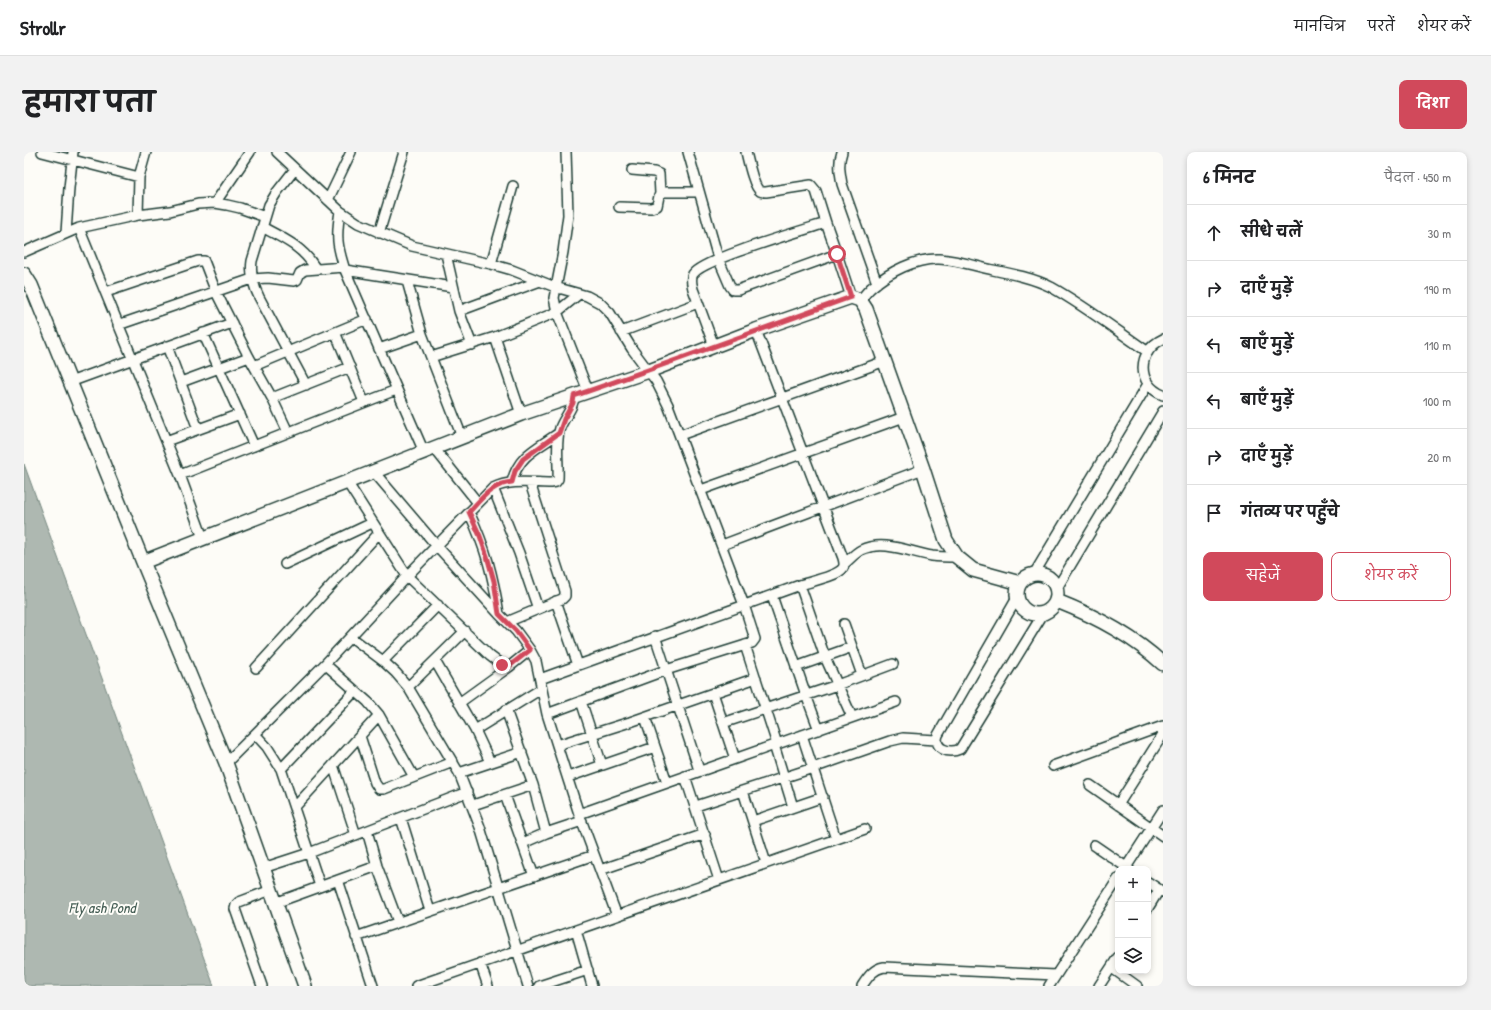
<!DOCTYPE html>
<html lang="hi">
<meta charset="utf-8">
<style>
:root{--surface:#fff;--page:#f2f2f2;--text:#202124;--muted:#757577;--line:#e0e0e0;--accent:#d1495b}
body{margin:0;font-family:"Patrick Hand","Playpen Sans Deva",sans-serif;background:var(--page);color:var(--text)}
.controls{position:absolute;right:12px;bottom:12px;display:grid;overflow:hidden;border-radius:8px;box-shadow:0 2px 6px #0003}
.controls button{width:36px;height:36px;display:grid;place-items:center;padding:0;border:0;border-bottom:1px solid var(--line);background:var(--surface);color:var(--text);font:20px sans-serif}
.stop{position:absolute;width:12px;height:12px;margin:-9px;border:3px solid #d1495b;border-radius:50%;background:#fff}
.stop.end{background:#d1495b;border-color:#fff;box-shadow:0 1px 4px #0008}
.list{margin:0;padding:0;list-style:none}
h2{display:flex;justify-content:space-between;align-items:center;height:52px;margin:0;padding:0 16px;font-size:17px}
h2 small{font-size:13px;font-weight:400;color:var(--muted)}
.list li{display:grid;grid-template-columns:26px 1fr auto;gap:12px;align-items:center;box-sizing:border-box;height:56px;padding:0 16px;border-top:1px solid var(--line)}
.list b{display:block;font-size:15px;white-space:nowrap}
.list em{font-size:13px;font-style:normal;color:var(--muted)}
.actions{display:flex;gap:8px;padding:12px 16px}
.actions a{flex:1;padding:9px 0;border:1px solid var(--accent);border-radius:8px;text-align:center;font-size:14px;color:var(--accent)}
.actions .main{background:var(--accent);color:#fff}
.icon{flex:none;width:22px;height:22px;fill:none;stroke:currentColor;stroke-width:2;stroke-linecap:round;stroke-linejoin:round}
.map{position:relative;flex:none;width:1139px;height:834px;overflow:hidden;border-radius:8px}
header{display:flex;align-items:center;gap:24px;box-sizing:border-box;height:56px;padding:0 20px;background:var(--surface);border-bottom:1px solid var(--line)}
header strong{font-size:19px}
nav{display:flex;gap:22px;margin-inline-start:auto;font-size:14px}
.intro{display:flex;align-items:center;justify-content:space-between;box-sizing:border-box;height:96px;padding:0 24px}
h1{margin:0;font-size:28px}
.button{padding:10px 18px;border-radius:8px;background:var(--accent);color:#fff;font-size:14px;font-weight:700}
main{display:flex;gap:24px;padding:0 24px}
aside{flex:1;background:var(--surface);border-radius:8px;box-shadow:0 2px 6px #0003}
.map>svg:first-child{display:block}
.water{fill:#aeb8b1;stroke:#75877f}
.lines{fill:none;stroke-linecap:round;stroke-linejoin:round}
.street-casing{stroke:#1f3d34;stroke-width:12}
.secondary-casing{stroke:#1f3d34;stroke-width:16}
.street{stroke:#fdfcf7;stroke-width:9}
.secondary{stroke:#fdfcf7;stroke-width:13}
.route{stroke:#d1495b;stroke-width:5}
.labels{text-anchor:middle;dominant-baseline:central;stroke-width:4;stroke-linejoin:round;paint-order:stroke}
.water-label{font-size:15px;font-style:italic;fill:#435c53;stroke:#fdfcf7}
</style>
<header>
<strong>Strollr</strong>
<nav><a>मानचित्र</a><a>परतें</a><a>शेयर करें</a></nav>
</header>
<div class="intro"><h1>हमारा पता</h1><a class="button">दिशा</a></div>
<main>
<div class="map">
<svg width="1139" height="834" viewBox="0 0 1139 834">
<rect width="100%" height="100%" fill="#fdfcf7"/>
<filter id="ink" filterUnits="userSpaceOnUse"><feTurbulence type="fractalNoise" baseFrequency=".025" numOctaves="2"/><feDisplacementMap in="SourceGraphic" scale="8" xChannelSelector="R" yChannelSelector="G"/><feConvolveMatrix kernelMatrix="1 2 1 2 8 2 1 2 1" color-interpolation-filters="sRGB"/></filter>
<g filter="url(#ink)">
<path class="water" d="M0,312l190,522h-190z"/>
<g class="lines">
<g class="street-casing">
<path id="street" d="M18,0l97,25
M253,0l63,59 18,12 54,23 79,18 21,6 43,17 32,9 13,7 10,10 22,36 24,32 12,24 76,200 11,34 -3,4 -86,27 -119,44
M542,0l2,63 -5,37 -9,46 3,14 22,-18
M664,0l30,106 12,28 3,4h5l99,-36 14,43
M722,0c2,8 8,36 14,39 1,1 5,1 6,1l45,-7 5,6 10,32
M818,0c-4,11 -2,21 0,32l35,99
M271,17l-18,23 -8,13 -17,56c-2,13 1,24 7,36l47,88
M608,18l22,2 5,2 1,20
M304,48l23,-48
M191,51l35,-51
M595,55l32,1 6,-2 2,-10 3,-4h37
M316,59c-4,27 -3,34 5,59l79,182
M114,63l1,-38 7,-25
M238,75c21,11 41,20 54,42
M55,76l101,247 23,63
M42,81l3,-45 4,-36
M355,81l25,-81
M0,100l55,-24 59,-13 32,-4 28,-7 17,-1 12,2 13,3 25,9
M422,102l13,57 13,34
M467,112l22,-78
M321,118l108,17
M383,129l15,53 40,103
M82,140l92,-31h6l12,31 33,65 23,41 16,34
M836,148c4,-4 8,-10 12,-13 17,-15 44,-29 67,-28 18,1 36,7 54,11 20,4 40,8 58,17 34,19 65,43 97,65
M435,159l81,-30
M94,173l134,-46 16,-1 26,3 3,-1 3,-7 5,-3 39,-3
M732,178l87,228c1,4 2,7 0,10 -5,8 -34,14 -43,17
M311,180l29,70
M597,180l77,-29
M179,181l51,113
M471,185l26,77
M1139,187c-26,12 -27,45 0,56
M143,194l31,83
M690,194l-21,-57c-1,-5 -3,-10 0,-15 10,-15 111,-44 133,-51l11,31
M355,197l43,-15
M407,205l64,-20 62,-25 31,79
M230,214l113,-47
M46,230l162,-59
M157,230l68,-25
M248,246l78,-31
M656,283l205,-74
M142,289l74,-27
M410,296l44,55
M350,320l62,73 63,69 17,17 14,19 6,11 11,53 32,100 38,102
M156,323l216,-85
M323,330l60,94 83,80 12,9 7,2 21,-17
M488,330c6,-27 26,-34 47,-49
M469,336l26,65 19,56
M677,338l203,-73
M445,360c17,37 24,63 30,102
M698,393l201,-76
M261,412l87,-41
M820,412c5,-4 11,-11 17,-14 22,-11 48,2 71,6 8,1 16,1 25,1
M1010,422l114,-190
M1033,436l106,-177
M748,444l34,99 13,35
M993,446l-79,137c-5,14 11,19 22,14l83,-135
M532,449l22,64
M483,470l55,-23 3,-3v-5l-35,-108
M820,472l18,51
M631,484l44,134
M327,485l32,24 13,12 12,14 51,86 21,54 48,159
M721,493l32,99
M359,509l55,-56
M411,509l40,69 15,32
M301,512l43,38 11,13 35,62
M772,515l56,-20
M232,516l123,-135
M516,527l260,-94 25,72 27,60
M384,535l57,-56
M689,541l22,66
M557,549l21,64
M435,551l50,-36
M482,558l27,75 13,48 36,-12
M621,565l22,65
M699,571l114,-38 56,-21
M451,578l66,-41
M231,582l12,13 14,22 39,117
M778,583l34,104
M336,584l15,47 4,6h5l69,-27
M533,593l73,-23 126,-44
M750,593l19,62
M202,611l99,-99 82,-88 86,-88c18,-9 39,-5 58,-5l5,-1 2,-3c1,-16 -3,-35 2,-51 4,-11 14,-20 14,-32
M309,613l23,70
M1029,614l110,-40
M257,617l74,-78
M435,621l63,-21
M661,624l34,104
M544,625l87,-30
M1066,633l73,51
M719,639l23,72
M481,643l29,81
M449,653l60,-20
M1094,653l45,-71
M672,654l117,-38 77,-27 13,-3 33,2
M270,656l85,-93
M555,662c106,-38 211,-74 317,-112
M377,666l29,93
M729,669l70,-24
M343,679l10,35 21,56
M499,691l23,-10
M1070,693l35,24
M239,716l46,-15 158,-61
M1101,717l38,-59
M576,718l105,-36
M314,728l35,106
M1124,730l15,10
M251,751l102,-37
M1124,756l11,-18
M552,778l16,56
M332,785l238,-82
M456,811l8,23
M1088,816l25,18
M238,834l-27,-77 1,-4 3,-3 32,-12
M392,834l449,-157
M515,834l49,-16
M838,834c6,-9 11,-17 22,-19l172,8
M1025,834l69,-107
M1075,834l19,-29"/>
</g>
<g class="secondary-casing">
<path id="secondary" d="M0,122l7,11 112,277 83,201 79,223
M119,410l378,-148 128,-43 107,-41 95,-33 9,3 6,9 57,160 23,71 11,17 16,13 47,13
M993 442a20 20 0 1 1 40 0a20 20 0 1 1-40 0Z
M1033,449c38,15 76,35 106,63"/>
</g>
<use href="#street" class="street"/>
<use href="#secondary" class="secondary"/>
</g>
</g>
<g class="lines" filter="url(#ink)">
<path class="route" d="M478,513l6,2 22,-17 -14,-19 -17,-17 -5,-33 -7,-25 -7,-20 -11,-24c13,-14 23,-28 43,-30l3,-11 8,-12 36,-26 5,-14 9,-16 1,-7c93,-32 185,-66 277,-99l-14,-43"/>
</g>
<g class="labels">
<g class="water-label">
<text x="78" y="755">Fly ash Pond</text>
</g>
</g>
</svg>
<div class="controls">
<button>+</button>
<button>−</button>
<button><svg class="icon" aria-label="layers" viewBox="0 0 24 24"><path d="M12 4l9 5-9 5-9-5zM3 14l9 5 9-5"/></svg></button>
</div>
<div class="stop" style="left:813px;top:102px"></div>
<div class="stop end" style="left:478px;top:513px"></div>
</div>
<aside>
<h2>6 मिनट<small>पैदल · 450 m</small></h2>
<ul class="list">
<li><svg class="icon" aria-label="ahead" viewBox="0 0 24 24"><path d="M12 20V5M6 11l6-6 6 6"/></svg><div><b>सीधे चलें</b></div><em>30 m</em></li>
<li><svg class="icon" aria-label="right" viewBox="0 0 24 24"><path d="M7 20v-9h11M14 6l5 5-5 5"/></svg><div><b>दाएँ मुड़ें</b></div><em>190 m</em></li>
<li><svg class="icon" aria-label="left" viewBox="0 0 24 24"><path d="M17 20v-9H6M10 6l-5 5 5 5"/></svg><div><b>बाएँ मुड़ें</b></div><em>110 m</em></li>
<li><svg class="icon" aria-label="left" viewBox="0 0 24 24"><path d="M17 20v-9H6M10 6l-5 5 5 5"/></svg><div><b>बाएँ मुड़ें</b></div><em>100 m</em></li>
<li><svg class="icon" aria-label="right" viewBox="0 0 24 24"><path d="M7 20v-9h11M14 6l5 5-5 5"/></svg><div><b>दाएँ मुड़ें</b></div><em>20 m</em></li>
<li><svg class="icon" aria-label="arrive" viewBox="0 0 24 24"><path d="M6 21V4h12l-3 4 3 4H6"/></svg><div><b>गंतव्य पर पहुँचे</b></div></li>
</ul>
<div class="actions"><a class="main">सहेजें</a><a>शेयर करें</a></div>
</aside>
</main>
